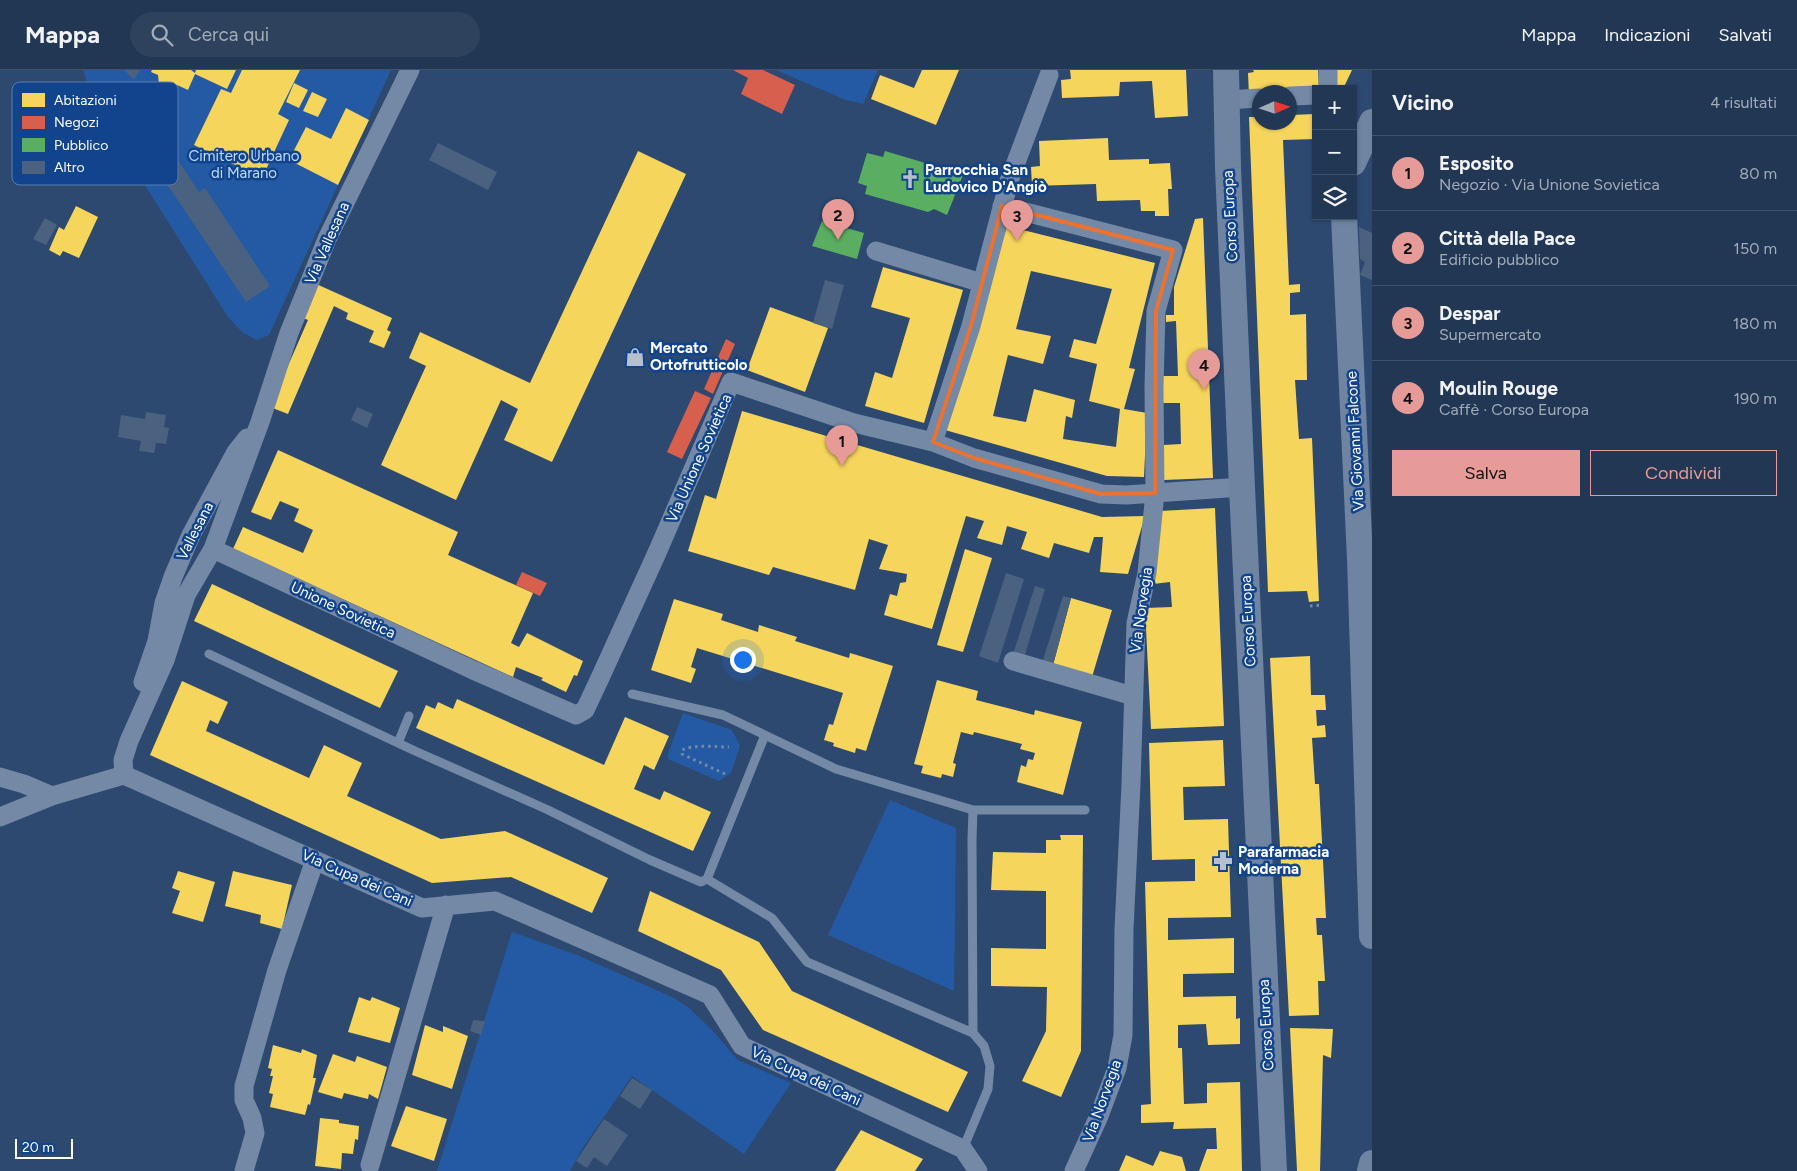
<!DOCTYPE html>
<html lang="it">
<meta charset="utf-8">
<style>
:root{--surface:#223754;--page:#2e425e;--text:#f1f3f6;--muted:#a2acb8;--line:#3f516b;--accent:#e69b98}
body{margin:0;font-family:Figtree,sans-serif;background:var(--page);color:var(--text)}
.controls{position:absolute;right:15px;top:15px;display:grid;overflow:hidden;border-radius:0px;box-shadow:0 1px 4px #0004}
.controls button{width:45px;height:45px;display:grid;place-items:center;padding:0;border:0;border-bottom:1px solid var(--line);background:var(--surface);color:var(--text);font:25px sans-serif}
.compass{position:absolute;left:1252px;top:15px;width:45px;height:45px;border-radius:50%;background:var(--surface);box-shadow:0 1px 4px #0004;rotate:87deg}
.scale{position:absolute;left:15px;bottom:12px;width:58px;box-sizing:border-box;padding-left:5px;border:2px solid #fff;border-top:0;font-size:14px;line-height:18px;white-space:nowrap;color:#fff;-webkit-text-stroke:4px #11448c;paint-order:stroke}
.you{position:absolute;left:742px;top:589px;width:18px;height:18px;margin:-12px;border:4px solid #fff;border-radius:50%;background:#1a73e8;box-shadow:0 0 0 8px #1a73e833}
.badge{display:grid;place-items:center;width:32px;height:32px;border-radius:50%;background:var(--accent);color:#111;font-size:16px;font-weight:700}
.pin{position:absolute;translate:-50% -41px;filter:drop-shadow(0 1px 2px #0008)}
.pin::after{content:'';position:absolute;top:26px;width:18px;height:15px;background:inherit;clip-path:polygon(0 0,100% 0,50% 100%)}
.list{margin:0;padding:0;list-style:none}
h2{display:flex;justify-content:space-between;align-items:center;height:65px;margin:0;padding:0 20px;font-size:21px}
h2 small{font-size:16px;font-weight:400;color:var(--muted)}
.list li{display:grid;grid-template-columns:32px 1fr auto;gap:15px;align-items:center;box-sizing:border-box;height:75px;padding:0 20px;border-top:1px solid var(--line)}
.list b{display:block;font-size:19px;white-space:nowrap}
.list p{margin:0;font-size:16px;white-space:nowrap;color:var(--muted)}
.list em{font-size:16px;font-style:normal;color:var(--muted)}
.actions{display:flex;gap:10px;padding:15px 20px}
.actions a{flex:1;padding:11px 0;border:1px solid var(--accent);border-radius:0px;text-align:center;font-size:18px;color:var(--accent)}
.actions .main{background:var(--accent);color:#111}
.icon{flex:none;width:28px;height:28px;fill:none;stroke:currentColor;stroke-width:2;stroke-linecap:round;stroke-linejoin:round}
.map{position:relative;flex:none;width:1372px;height:1101px;overflow:hidden}
header{display:flex;align-items:center;gap:30px;box-sizing:border-box;height:70px;padding:0 25px;background:var(--surface);border-bottom:1px solid var(--line)}
header strong{font-size:24px}
nav{display:flex;gap:28px;margin-inline-start:auto;font-size:18px}
.search{width:350px;height:45px;background:var(--page);display:flex;align-items:center;gap:12px;box-sizing:border-box;padding:0 18px;border-radius:28px;color:var(--muted);font-size:19px}
main{display:flex}
aside{flex:1;background:var(--surface)}
.map>svg:first-child{display:block}
.green{fill:#245aa4}
.homes{fill:#f6d55c;fill-rule:evenodd}
.shops{fill:#d6604d}
.public{fill:#5aae61}
.building{fill:#4a6180}
.lines{fill:none;stroke-linecap:round;stroke-linejoin:round}
.path{stroke:#7489a5;stroke-width:3;stroke-dasharray:2.5 4;stroke-linecap:butt}
.lane{stroke:#7489a5;stroke-width:9}
.street{stroke:#7489a5;stroke-width:19}
.secondary{stroke:#6f84a1;stroke-width:26}
.marked{fill:none;stroke:#eb7230;stroke-width:4;stroke-linejoin:round}
.labels{text-anchor:middle;dominant-baseline:central;stroke-width:5;stroke-linejoin:round;paint-order:stroke}
.park-label{font-size:15px;fill:#bfdafd;stroke:#11448c}
.poi-label{font-size:15px;font-weight:bold;fill:#fff;stroke:#11448c;text-anchor:start}
.street-label{font-size:15px;fill:#fff;stroke:#11448c}
.key{fill:#11448c;stroke:#587cae;stroke-width:1}
.key-label{font-size:14px;fill:#fff}
</style>
<header>
<strong>Mappa</strong>
<div class="search"><svg class="icon" aria-label="search" viewBox="0 0 24 24"><circle cx="10" cy="10" r="6"/><path d="M15 15l6 6"/></svg>Cerca qui</div>
<nav><a>Mappa</a><a>Indicazioni</a><a>Salvati</a></nav>
</header>
<main>
<div class="map">
<svg width="1372" height="1101" viewBox="0 0 1372 1101">
<rect width="100%" height="100%" fill="#2d4970"/>
<path class="green" d="M83,0h308l-122,265 -12,5 -14,-7 -15,-16 -131,-208z
M776,0h102l-15,34 -17,-4z
M683,643l49,17 8,16 -9,27 -12,8 -51,-22v-5z
M890,730l66,28 -2,163 -126,-56z
M512,862l65,23 95,42 16,10 25,24 25,29 53,23 -47,71 -112,-78 -48,70 -14,25h-133z"/>
<path class="homes" d="M152,0h39l4,3 1,-3h40l-9,19 -32,-15 -7,16 -11,-5 -7,5 -11,-6 -1,-9 -7,-3z
M242,0h58l-22,44 11,6 -27,58 -68,-33 27,-56 10,4z
M922,0h37l-23,55 -65,-26 9,-24 34,13z
M1070,0h116l2,46 -33,2 -3,-37 -32,1 -1,14 -57,2 -1,-18 10,-1z
M1253,0h65l1,19 -29,3h-30l-11,4 -1,-23 6,-1z
M1331,0h21l-9,19h-11z
M294,13l14,7 -9,18 -13,-6z
M312,22l15,7 -9,18 -15,-6z
M346,38l23,12 -31,65 -49,-25 17,-33 25,12z
M1316,44v25l-33,1 6,145 11,-1v8l-10,1v22l16,-1 1,66h-12l4,59 13,-1 7,163 -10,1 -2,-11 -39,1 -19,-475h11v5h30v-7z
M1108,68l1,22 40,-1v5l21,-1 2,26h-4l1,27h-14v-5h-14l-1,-11 -43,1 -1,-17 -64,2 -1,-19 9,-1 -1,-25z
M638,81l48,23 -134,288 -48,-22 14,-31 -17,-9 -45,100 -75,-35 45,-99 -17,-8 11,-26 110,51z
M76,136l22,11 -19,41 -16,-7 -3,5 -11,-6 10,-23 5,3z
M1203,148l10,260 -49,2v-35l17,-1 -1,-41h-19v-27h17l-2,-55 -10,1v-7h8v-28l21,-68z
M1007,156l148,37 -26,105 6,1 -11,40 23,4 -3,64 -37,-1 -162,-46zM1031,201l81,18 -16,55 -22,-5 -5,18 28,7 -8,37 31,8 -4,38 -53,-8 3,-23 6,2 3,-18 -41,-11 -8,33 -33,-6 15,-61 35,9 8,-28 -35,-7z
M883,197l80,23 -39,133 -59,-17 10,-34 17,6 18,-60 -39,-11z
M314,213l78,35 -5,12 4,2 -7,16 -15,-6 5,-11 -28,-12 2,-6 -14,-7 -46,108 -18,-7 38,-87 -9,-4z
M770,237l58,21 -23,64 -58,-22z
M742,341l360,106 43,-1 -17,58 -28,-2 3,-35h-9l-5,16 -35,-10 -5,15 -28,-9 6,-17 -20,-6 -5,19 -25,-7 7,-17 -18,-5 -34,113 -48,-14 6,-21 7,2 3,-13 6,-1 1,-8 -28,-5 9,-24 -19,-6 -14,51 -82,-23 -4,8 -81,-24 17,-56 11,4z
M278,380l180,82 -10,23 85,38 -22,50 8,4 8,-14 56,28 -6,15 -3,-1 -8,17 -25,-12 2,-2 -27,-11 -3,10 -280,-128 10,-22 60,26 10,-23 -19,-9 5,-12 -19,-8 -9,19 -20,-8z
M1215,438l9,218 -73,3 -6,-121 27,-1 -2,-25 -17,2 7,-73z
M965,479l27,9 -29,94 -26,-7z
M212,514l186,87 -18,37 -186,-87z
M1071,528l41,12 -20,67 -39,-12z
M674,529l49,15 -2,6 37,12 1,-7 38,12 -2,4 54,17 1,-5 43,13 -27,85 -10,-3 -1,5 -22,-7 1,-3 -10,-3 5,-16 4,1 10,-32 -146,-45 -6,19 5,2 -5,14 -40,-13z
M1310,586l1,39h14l1,15h-10l1,16 8,-1 1,12 -14,1 3,46h4l7,134h-10l1,17h5l3,46h-7l1,34 -30,1 -19,-358z
M937,610l41,11 -2,9 58,15 1,-5 47,12 -19,73 -46,-13 4,-17 5,2 2,-8 5,1 2,-7 -15,-4 2,-5 -48,-12 -1,3 -12,-3 -8,31 3,1 -3,13 -11,-3 -1,4 -20,-5 2,-7 -9,-2z
M182,611l46,21 -10,22 -8,-4 -4,11 103,47 15,-33 38,18 -15,33 94,43 64,-8 103,47 -16,35 -81,-36 -79,6 -282,-128z
M457,629l147,66 21,-48 44,19 -15,34 -10,-5 -10,24 26,11 4,-9 47,21 -18,39 -277,-123 10,-23 9,4 3,-7 15,7z
M1223,670l2,46 -42,1 1,33 44,-1 3,98 -63,1v22l66,-2v35l-51,1v23l53,-1v23l4,-1v26l-32,1 -2,-21 -28,1v23h4l2,56 23,-1v-20l33,-1 2,89h-43l8,-22h10l-1,-21 -43,1 1,-7 -33,1v-18l10,-1 -6,-222 50,-1v-22l-43,1 -3,-117z
M1060,765h23l-2,216 -20,46 -39,-16 24,-50 1,-44 -56,-1v-38l55,1v-58l-55,-1 2,-38 53,1v-13h15z
M178,801l37,11 -12,40 -31,-9 8,-22 -8,-3z
M233,801l59,14 -10,44 -22,-6 1,-8 -36,-9z
M650,821l109,51 33,49 176,81 -20,40 -185,-82 -42,-60 -83,-39z
M359,927l11,4 2,-4 28,11 -10,35 -42,-11z
M425,955l18,7v-6l25,10 -16,53 -40,-14z
M1290,958l43,1 -2,29 -8,-3 -3,116h-23z
M273,975l28,8 1,-4 15,6 -4,23h3l-6,27 -2,-1 -3,11 -35,-8 3,-13 -4,-1 4,-17h-3l2,-7 -4,-1z
M333,984l22,8 2,-6 30,11 -9,32 -9,-5 -1,5 -24,-6 -2,6 -24,-7z
M406,1036l41,13 -13,42 -43,-15z
M320,1048l19,2v3l20,3 -1,14 -3,-1 -2,15 -11,-1 -1,16 -26,-3z
M861,1060l62,29 -8,12h-80z
M1160,1081l22,6 4,14h-67l7,-16 27,11z"/>
<path class="shops" d="M733,0h30l32,15 -13,29 -41,-20 7,-16z
M726,269l9,5 -22,50 -9,-5z
M695,321l16,7 -29,61 -15,-7z
M522,502l25,11 -7,13 -24,-11z"/>
<path class="public" d="M885,81l74,22 4,2 -16,40 -13,-6 -6,3 -63,-18 2,-8 -9,-3 9,-30 16,4z
M822,151l42,12 -7,26 -45,-13z"/>
<path class="building" d="M124,0h16l-6,10z
M125,11l74,111 6,-4 65,98 -24,16 -132,-197z
M438,73l59,29 -9,18 -59,-30z
M45,148l12,7 -11,20 -13,-6z
M1359,157l13,6v47l-12,-5 5,-13 -5,-3z
M825,210l19,5 -12,44 -19,-6z
M357,337l16,7 -6,14 -16,-8z
M146,342l20,3 -2,12 5,1 -3,16 -10,-1 -2,10 -15,-2 2,-10 -23,-4 3,-22 24,4z
M1006,503l18,6 -26,84 -19,-7z
M1035,516l10,3 -21,69 -11,-4z
M1063,526l8,2 -18,67 -11,-2z
M473,950l12,1 -4,14 -11,-4z
M632,1008l20,12 -12,19 -20,-13z
M604,1049l24,16 -21,31 -13,-9 -7,11 -11,-7z"/>
<g class="lines">
<path class="path" d="M1310,536l13,-1
M725,704l-43,-20v-4c12,-6 33,-3 47,-3"/>
<path class="lane" d="M209,584l189,89
M632,624l91,21 113,54 137,41h112
M409,646l-11,27 17,8 131,58 104,51 51,22 6,-3 58,-144
M707,809l65,39 35,44 166,71
M963,1079l25,-60 2,-23 -6,-20 -11,-13 -1,-194 1,-29"/>
<path class="street" d="M1328,0v19
M1290,26l26,-1
M1226,30l34,-2
M1002,136l171,44 -17,61 -2,76 1,106 -8,80 -11,50 -5,161 -7,145 -1,106 -6,33 -18,48 -25,55
M876,181l106,32
M933,372l38,-116 38,-145 40,-106
M213,479l260,121 103,45 9,-5 15,-32 56,-123 75,-173 123,41 79,19 41,16 127,36 25,1 116,-8
M1013,591l120,35
M143,612l14,-41 7,-38 9,-26 18,-42 45,-83 11,-14
M124,705l298,133 73,-7 215,94 32,51 221,103 15,22
M124,705l-1,-15 6,-19 36,-81 21,-65 27,-46 47,-127 29,-89 13,-32 25,-62 83,-169
M0,707l24,7 28,12
M0,747l52,-21 72,-21
M370,1095l76,-260
M244,1101l11,-38 -3,-15 -8,-18v-14l33,-116 38,-110"/>
<path class="secondary" d="M1226,0l2,98 14,319 32,684
M1353,93l19,-41
M1344,146l16,343 12,377
M1370,1101l2,-8"/>
</g>
<path class="marked" d="M1002,136l171,44 -17,61 -1,182 -54,1 -127,-36 -41,-16 38,-116z"/>
<defs>
<g id="church-bare" transform="scale(1.5)"><path d="M-1.2-6h2.4v3.5h3.3v2.4h-3.3V6h-2.4V-.1h-3.3v-2.4h3.3Z" fill="#b6bfcd" stroke="#11448c" stroke-width="2.5" paint-order="stroke"/></g>
<g id="shop-bare" transform="scale(1.5)"><path d="M-5-2.5h2.3a2.7 3.5 0 0 1 5.4 0H5L5.5 6h-11ZM-1.5-2.5h3a1.5 2.3 0 0 0-3 0Z" fill="#b6bfcd" stroke="#11448c" stroke-width="2.5" paint-order="stroke"/></g>
<g id="pharmacy-bare" transform="scale(1.5)"><path d="M-2-6h4v4h4v4h-4v4h-4v-4h-4v-4h4Z" fill="#b6bfcd" stroke="#11448c" stroke-width="2.5" paint-order="stroke"/></g>
</defs>
<g fill-rule="evenodd">
<use href="#church-bare" x="910" y="109"/>
<use href="#shop-bare" x="635" y="287"/>
<use href="#pharmacy-bare" x="1223" y="791"/>
</g>
<g class="labels">
<g class="park-label">
<text x="244" y="86">Cimitero Urbano<tspan x="244" dy="17">di Marano</tspan></text>
</g>
<g class="poi-label">
<text x="925" y="100">Parrocchia San<tspan x="925" dy="17">Ludovico D'Angiò</tspan></text>
<text x="650" y="278">Mercato<tspan x="650" dy="17">Ortofrutticolo</tspan></text>
<text x="1238" y="782">Parafarmacia<tspan x="1238" dy="17">Moderna</tspan></text>
</g>
<g class="street-label">
<text transform="translate(1230 146) rotate(-93)">Corso Europa</text>
<text transform="translate(327 173) rotate(-66)">Via Vallesana</text>
<text transform="translate(1355 371) rotate(-93)">Via Giovanni Falcone</text>
<text transform="translate(699 388) rotate(-66)">Via Unione Sovietica</text>
<text transform="translate(195 461) rotate(-63)">Vallesana</text>
<text transform="translate(343 540) rotate(25)">Unione Sovietica</text>
<text transform="translate(1141 540) rotate(-82)">Via Norvegia</text>
<text transform="translate(1248 551) rotate(-93)">Corso Europa</text>
<text transform="translate(357 808) rotate(24)">Via Cupa dei Cani</text>
<text transform="translate(1266 955) rotate(-93)">Corso Europa</text>
<text transform="translate(806 1006) rotate(25)">Via Cupa dei Cani</text>
<text transform="translate(1102 1031) rotate(-70)">Via Norvegia</text>
</g>
</g>
<rect x="12" y="12" width="166" height="103" rx="8" class="key"/>
<rect x="22" y="23" width="23" height="14" fill="#f6d55c"/>
<rect x="22" y="46" width="23" height="13" fill="#d6604d"/>
<rect x="22" y="68" width="23" height="14" fill="#5aae61"/>
<rect x="22" y="91" width="23" height="13" fill="#4a6180"/>
<g class="key-label">
<text x="54" y="35">Abitazioni</text>
<text x="54" y="57">Negozi</text>
<text x="54" y="80">Pubblico</text>
<text x="54" y="102">Altro</text>
</g>
</svg>
<div class="controls">
<button>+</button>
<button>−</button>
<button><svg class="icon" aria-label="layers" viewBox="0 0 24 24"><path d="M12 4l9 5-9 5-9-5zM3 14l9 5 9-5"/></svg></button>
</div>
<svg class="compass" viewBox="-18 -18 36 36"><path d="M0-13l5 13h-10z" fill="#e53935"/><path d="M0 13l5-13h-10z" fill="#a2acb8"/></svg>
<div class="scale">20 m</div>
<div class="you"></div>
<div class="pin badge" style="left:842px;top:396px">1</div>
<div class="pin badge" style="left:838px;top:170px">2</div>
<div class="pin badge" style="left:1017px;top:171px">3</div>
<div class="pin badge" style="left:1204px;top:320px">4</div>
</div>
<aside>
<h2>Vicino<small>4 risultati</small></h2>
<ul class="list">
<li><span class="badge">1</span><div><b>Esposito</b><p>Negozio · Via Unione Sovietica</p></div><em>80 m</em></li>
<li><span class="badge">2</span><div><b>Città della Pace</b><p>Edificio pubblico</p></div><em>150 m</em></li>
<li><span class="badge">3</span><div><b>Despar</b><p>Supermercato</p></div><em>180 m</em></li>
<li><span class="badge">4</span><div><b>Moulin Rouge</b><p>Caffè · Corso Europa</p></div><em>190 m</em></li>
</ul>
<div class="actions"><a class="main">Salva</a><a>Condividi</a></div>
</aside>
</main>
